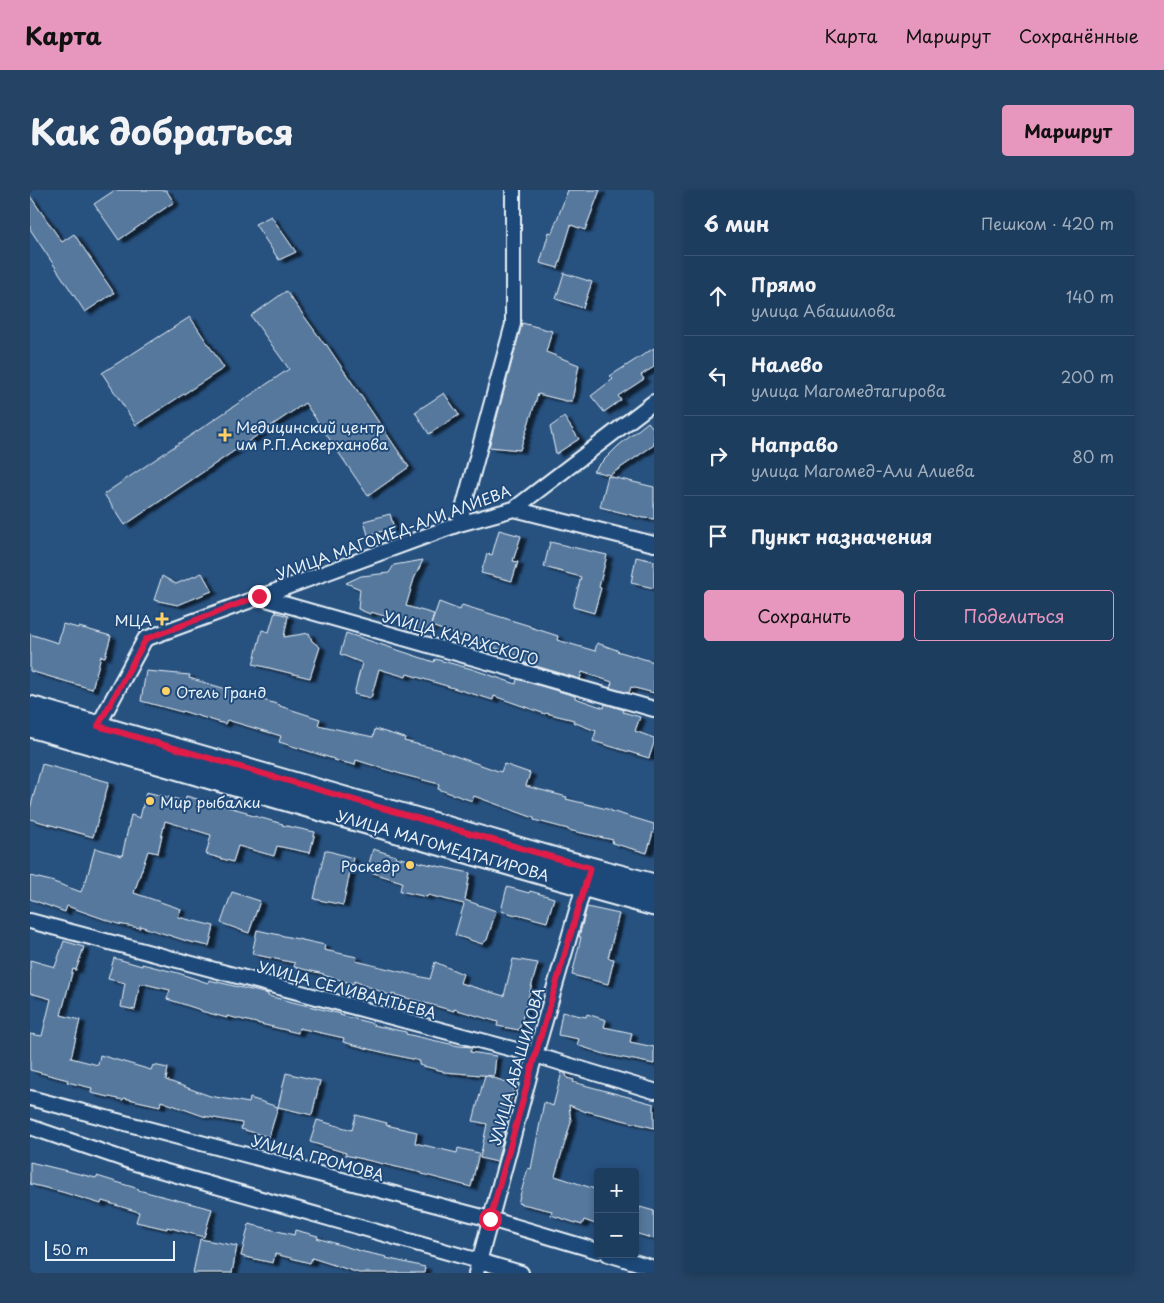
<!DOCTYPE html>
<html lang="ru">
<meta charset="utf-8">
<style>
:root{--surface:#1d3d5f;--page:#254465;--text:#f1f3f6;--muted:#a0aebd;--line:#3b5674;--accent:#e797bd}
body{margin:0;font-family:"Playpen Sans",sans-serif;background:var(--page);color:var(--text)}
.controls{position:absolute;right:15px;bottom:15px;display:grid;overflow:hidden;border-radius:5px;box-shadow:0 2px 8px #0003}
.controls button{width:45px;height:45px;display:grid;place-items:center;padding:0;border:0;border-bottom:1px solid var(--line);background:var(--surface);color:var(--text);font:25px sans-serif}
.scale{position:absolute;left:15px;bottom:12px;width:130px;box-sizing:border-box;padding-left:5px;border:2px solid #e8f1f8;border-top:0;font-size:14px;line-height:18px;white-space:nowrap;color:#e8f1f8;-webkit-text-stroke:4px #1f4a7a;paint-order:stroke}
.stop{position:absolute;width:15px;height:15px;margin:-11px;border:4px solid #e11d48;border-radius:50%;background:#fff}
.stop.end{background:#e11d48;border-color:#fff;box-shadow:0 1px 5px #0008}
.list{margin:0;padding:0;list-style:none}
h2{display:flex;justify-content:space-between;align-items:center;height:65px;margin:0;padding:0 20px;font-size:21px}
h2 small{font-size:16px;font-weight:400;color:var(--muted)}
.list li{display:grid;grid-template-columns:32px 1fr auto;gap:15px;align-items:center;box-sizing:border-box;height:80px;padding:0 20px;border-top:1px solid var(--line)}
.list b{display:block;font-size:19px;white-space:nowrap}
.list p{margin:0;font-size:16px;white-space:nowrap;color:var(--muted)}
.list em{font-size:16px;font-style:normal;color:var(--muted)}
.actions{display:flex;gap:10px;padding:15px 20px}
.actions a{flex:1;padding:11px 0;border:1px solid var(--accent);border-radius:5px;text-align:center;font-size:18px;color:var(--accent)}
.actions .main{background:var(--accent);color:#111}
.icon{flex:none;width:28px;height:28px;fill:none;stroke:currentColor;stroke-width:2;stroke-linecap:round;stroke-linejoin:round}
.map{position:relative;flex:none;width:624px;height:1083px;overflow:hidden;border-radius:5px}
header{display:flex;align-items:center;gap:30px;box-sizing:border-box;height:70px;padding:0 25px;background:var(--accent);color:#111}
header strong{font-size:24px}
nav{display:flex;gap:28px;margin-inline-start:auto;font-size:18px}
.intro{display:flex;align-items:center;justify-content:space-between;box-sizing:border-box;height:120px;padding:0 30px}
h1{margin:0;font-size:35px}
.button{padding:12px 22px;border-radius:5px;background:var(--accent);color:#111;font-size:18px;font-weight:700}
main{display:flex;gap:30px;padding:0 30px}
aside{flex:1;background:var(--surface);border-radius:5px;box-shadow:0 2px 8px #0003}
.map>svg:first-child{display:block}
.building{fill:#57789d;stroke:#e8f1f8;filter:url(#shadow)}
.lines{fill:none;stroke-linecap:round;stroke-linejoin:round}
.minor-casing{stroke:#e8f1f8;stroke-width:18}
.primary-casing{stroke:#e8f1f8;stroke-width:25}
.minor{stroke:#1f4a7a;stroke-width:14}
.primary{stroke:#1f4a7a;stroke-width:21}
.route{stroke:#e11d48;stroke-width:6}
.poi-dot{fill:#ffd166;stroke:#1f4a7a;stroke-width:2}
.labels{text-anchor:middle;dominant-baseline:central;stroke-width:4;stroke-linejoin:round;paint-order:stroke}
.poi-label{font-size:15px;fill:#e8f1f8;stroke:#1f4a7a;text-anchor:start}
.street-label{font-size:15px;fill:#e8f1f8;stroke:#1f4a7a}
</style>
<header>
<strong>Карта</strong>
<nav><a>Карта</a><a>Маршрут</a><a>Сохранённые</a></nav>
</header>
<div class="intro"><h1>Как добраться</h1><a class="button">Маршрут</a></div>
<main>
<div class="map">
<svg width="624" height="1083" viewBox="0 0 624 1083">
<defs>
<filter id="shadow"><feDropShadow dx="5.5" dy="3" stdDeviation="1" flood-color="#0009"/></filter>
</defs>
<rect width="100%" height="100%" fill="#27517f"/>
<filter id="ink" filterUnits="userSpaceOnUse"><feTurbulence type="fractalNoise" baseFrequency=".02" numOctaves="2"/><feDisplacementMap in="SourceGraphic" scale="10" xChannelSelector="R" yChannelSelector="G"/><feConvolveMatrix kernelMatrix="1 2 1 2 8 2 1 2 1" color-interpolation-filters="sRGB"/></filter>
<g filter="url(#ink)">
<path class="building" d="M85,0h51l8,12 -55,38 -25,-36z
M538,0h32l-15,40 -14,-5 -13,43 -18,-5 9,-31 3,1z
M0,6l32,46 12,-8 40,59 -29,19 -55,-83z
M241,26l25,36 -17,8 -24,-36z
M534,83l28,9 -9,26 -27,-9z
M256,101l39,54 1,-1 83,123 -41,29 -63,-93 -180,122 -21,-31 185,-125 -38,-53z
M160,127l34,51 -88,57 -34,-52z
M492,133l30,8 -6,21 33,13 -7,36h-6l-28,-7 -18,56 -31,-3z
M624,158v19l-13,8 3,4 -26,17 3,4 -17,12 -13,-16 22,-17 -3,-3z
M414,203l15,22 -30,19 -14,-22z
M534,227l15,22 -23,15 -6,-27z
M618,232l6,7v16l-44,30 -17,-4 25,-25z
M578,286l46,11v32l-11,-1 -43,-11z
M360,324l4,14 -26,7 -4,-14z
M469,340l22,6 -8,25 5,1 -6,19 -31,-8 6,-19 5,1z
M520,352l57,13 -8,32 2,1 -7,25 -21,-6 8,-30 -37,-10z
M606,367l18,4v27l-23,-5z
M393,370l-9,19 -8,27 28,8 -3,11 8,-23 21,8 2,-5 68,21v1l28,9 -1,4 38,11 2,-8 20,7v1l37,11v31l-23,-6 -2,6 -19,-5 2,-6 -30,-10 -2,7 -58,-17 1,-5 -22,-7 -70,-24 -2,4 -8,-2 -2,4 -14,-5 2,-4 -36,-11 -1,2 -12,-5 2,-20 -14,-6 15,-7 28,-3 5,-8z
M172,383l10,18 -34,14 -24,-5 8,-24 14,8z
M245,422l13,4 -4,21 25,-4 3,8 8,6 -10,31 -57,-14 9,-34 7,2z
M33,434l15,4 1,-1 32,9 -6,21 -4,-1 -9,33 -62,-18v-37l28,9z
M316,443l88,29 1,-3 37,10 44,15 1,-5 58,17v2l29,10 1,-4 19,6 -1,2 17,5 -5,14 19,7v5l-5,15 -56,-17 3,-10 -23,-9 1,-2 -28,-7 -1,1 -51,-18 -1,4 -86,-26 -1,3 -27,-8 -8,29 -17,-4 8,-31 -22,-9z
M116,481l44,4 -1,3 91,27v1l40,13 -2,6 55,12 2,-8 30,9 -1,3 37,9v1l60,21 3,-8 26,9 -4,13 41,11 -1,2 45,11v1l43,13v5l-7,24 -35,-10 1,-3 -45,-10v-1l-34,-9v-2l-60,-22 -2,5 -34,-12 1,-5 -35,-9 -48,-15 -1,5 -21,-5v-1l-55,-17 2,-6 -54,-16 -2,4 -43,-13v1l-41,-11z
M12,574l67,18 -16,55 -63,-18v-10z
M116,602l39,9 1,-5 61,16v2l36,10 -1,1 33,7 -5,21 -33,-7 -3,10 -36,-10 -5,16 -27,-8 5,-19 -46,-14 -7,32 -10,-2 -14,42 47,16 -3,8 36,9 -5,20 -19,-4 -50,-16v2l-22,-4 -51,-18 -2,6 -35,-13v-23l21,5 30,11 4,-11h1l9,-33 27,8 9,-41 9,3z
M343,659l23,7 -1,1 75,16 -5,27 31,11 -9,29 -5,4 -27,-9 9,-31 -36,-9 -1,2 -27,-6 2,-9 -35,-11z
M295,660l28,8 -10,47 -29,-6z
M477,697l22,6 1,-2 24,7 -7,24 -30,-8 -1,1 -15,-4z
M202,702l28,9 -11,32 -28,-10z
M557,717l32,7 -11,44 6,1 -6,25 -36,-9 9,-38h-2z
M227,740l68,15 -1,5 33,7 -1,4 74,18 5,-17 28,12 -3,9 44,13 9,-37 25,4 -19,67 -22,-4 1,-4 -44,-13v2l-62,-17v2l-38,-15v3l-31,-9 1,-1 -30,-7 1,-4 -43,-9z
M34,751l20,6 -8,23 -3,-1 -12,46 19,5 -9,38 27,7 2,-10 51,15 2,-5 15,3 -2,12 44,16 39,7 1,-5 28,9 -9,30 -28,-8 1,-6 -39,-7 -42,-15 -1,5 -36,-8 -1,2 -32,-7 1,-5 -25,-6 1,-2 -38,-10v-36l12,2 9,-37 -21,-6v-33l25,7z
M84,768l28,8v-2l36,9 30,10 1,-3 59,14v2l73,18 -1,1 34,9 -1,1 33,7v2l53,12 13,1 -2,5 26,4 -2,20 -51,-4v-1l-24,-6 1,-4 -43,-10 -34,-9 1,-4 -45,-10 -1,5 -71,-17v2l-26,-7v-1l-34,-11 3,-9 -30,-7 -5,27 -14,-3 4,-24 -17,-4z
M532,822l24,5 1,-3 19,6 -2,7 28,6 -2,9 24,5v17l-50,-10 -27,-9 2,-6 -21,-4z
M532,882l4,2 1,4 7,2 -1,2 81,22v24l-68,-17v1l-17,-7 2,17 -16,54 43,14v35l-14,-5 -2,5 -31,-10 1,-4 -34,-8 10,-35 3,1 13,-67 9,4z
M256,883l34,8 -8,34 -34,-8z
M455,885l30,10 -6,20 2,1 -14,56 -17,-4 7,-34 -14,-3z
M326,925l31,8 -1,2 31,7 -2,11 42,10 1,-5 21,5 -8,34 -49,-13v-1l-77,-18 1,-2 -36,-11 7,-22 35,10z
M0,972l66,16 1,-2 42,13 -1,1 74,19 -8,28 -37,-10v2l-31,-7 3,-10 -37,-11 -1,3 -39,-12 -32,-8z
M610,1017l14,4v28l-19,-6v-8z
M219,1034l45,11 1,-5 23,6 -1,2 47,14 23,5 -1,1 39,9 -1,6h-65l-47,-15 -2,5 -35,-9 -2,9 -32,-7z
M170,1049l37,7 -5,27h-39z"/>
<g class="lines">
<g class="minor-casing">
<path id="minor" d="M484,319l140,35
M429,334l54,-200v-134
M229,407l395,112
M65,544l3,-8 47,-87 314,-115 55,-15 140,-107
M0,731l505,134 119,36
M0,908l460,121 108,32
M0,937l105,36 386,110
M578,1064l46,14
M446,1083l59,-218 51,-176"/>
</g>
<g class="primary-casing">
<path id="primary" d="M0,517l526,152 98,26
M0,536l520,150 104,29"/>
</g>
<use href="#minor" class="minor"/>
<use href="#primary" class="primary"/>
</g>
</g>
<g class="lines" filter="url(#ink)">
<path class="route" d="M229,406l-113,43 -48,87 492,142 -55,188 -45,163"/>
</g>
<g class="poi-dot">
<path d="M192.5 237.5h5v5h5v5h-5v5h-5v-5h-5v-5h5z"/>
<path d="M129.5 421.5h5v5h5v5h-5v5h-5v-5h-5v-5h5z"/>
<circle cx="136" cy="501" r="5"/>
<circle cx="120" cy="611" r="5"/>
<circle cx="380" cy="675" r="5"/>
</g>
<g class="labels">
<g class="poi-label">
<text x="206" y="236">Медицинский центр<tspan x="206" dy="17">им Р.П.Аскерханова</tspan></text>
<text x="122" y="429" text-anchor="end">МЦА</text>
<text x="146" y="501">Отель Гранд</text>
<text x="130" y="611">Мир рыбалки</text>
<text x="370" y="675" text-anchor="end">Роскедр</text>
</g>
<g class="street-label">
<text transform="translate(363 342) rotate(-20)">УЛИЦА МАГОМЕД-АЛИ АЛИЕВА</text>
<text transform="translate(431 447) rotate(16)">УЛИЦА КАРАХСКОГО</text>
<text transform="translate(413 655) rotate(16)">УЛИЦА МАГОМЕДТАГИРОВА</text>
<text transform="translate(317 799) rotate(15)">УЛИЦА СЕЛИВАНТЬЕВА</text>
<text transform="translate(486 876) rotate(-74)">УЛИЦА АБАШИЛОВА</text>
<text transform="translate(288 967) rotate(15)">УЛИЦА ГРОМОВА</text>
</g>
</g>
</svg>
<div class="controls">
<button>+</button>
<button>−</button>
</div>
<div class="scale">50 m</div>
<div class="stop" style="left:460px;top:1029px"></div>
<div class="stop end" style="left:229px;top:406px"></div>
</div>
<aside>
<h2>6 мин<small>Пешком · 420 m</small></h2>
<ul class="list">
<li><svg class="icon" aria-label="ahead" viewBox="0 0 24 24"><path d="M12 20V5M6 11l6-6 6 6"/></svg><div><b>Прямо</b><p>улица Абашилова</p></div><em>140 m</em></li>
<li><svg class="icon" aria-label="left" viewBox="0 0 24 24"><path d="M17 20v-9H6M10 6l-5 5 5 5"/></svg><div><b>Налево</b><p>улица Магомедтагирова</p></div><em>200 m</em></li>
<li><svg class="icon" aria-label="right" viewBox="0 0 24 24"><path d="M7 20v-9h11M14 6l5 5-5 5"/></svg><div><b>Направо</b><p>улица Магомед-Али Алиева</p></div><em>80 m</em></li>
<li><svg class="icon" aria-label="arrive" viewBox="0 0 24 24"><path d="M6 21V4h12l-3 4 3 4H6"/></svg><div><b>Пункт назначения</b></div></li>
</ul>
<div class="actions"><a class="main">Сохранить</a><a>Поделиться</a></div>
</aside>
</main>
